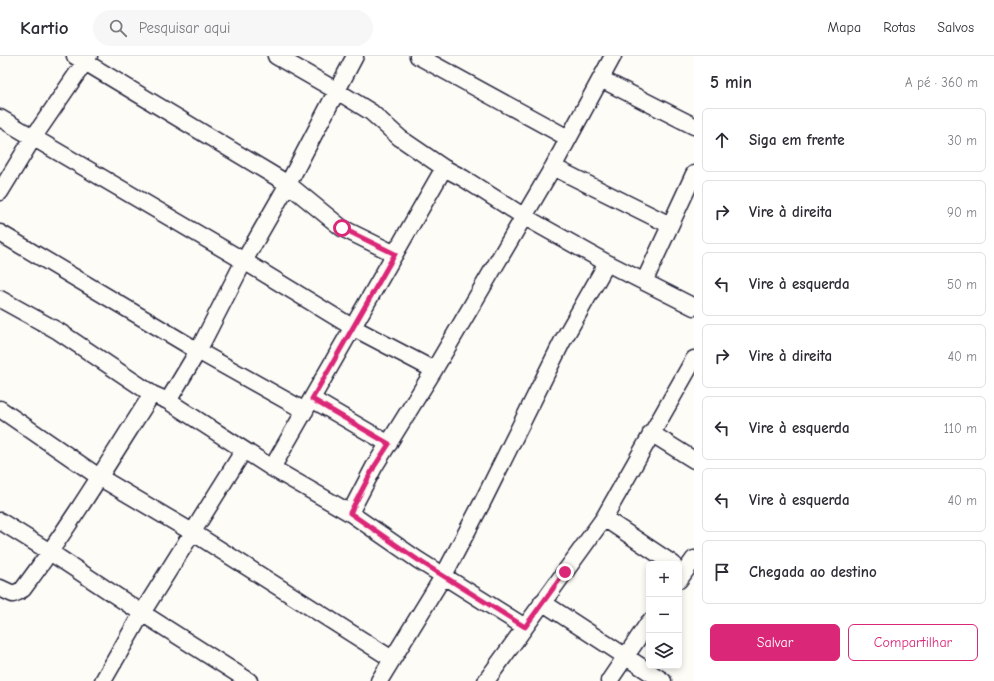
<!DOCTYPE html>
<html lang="pt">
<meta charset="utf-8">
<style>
:root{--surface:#fff;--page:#f7f7f7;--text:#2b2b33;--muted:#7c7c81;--line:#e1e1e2;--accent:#db2777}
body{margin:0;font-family:"Comic Neue",sans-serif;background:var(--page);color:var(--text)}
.controls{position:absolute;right:12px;bottom:12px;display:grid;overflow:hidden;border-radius:6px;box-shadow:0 2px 6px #0003}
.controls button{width:36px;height:36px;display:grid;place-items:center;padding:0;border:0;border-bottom:1px solid var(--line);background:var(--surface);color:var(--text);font:20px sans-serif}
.stop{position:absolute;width:12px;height:12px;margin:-9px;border:3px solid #db2777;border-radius:50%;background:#fff}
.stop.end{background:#db2777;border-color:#fff;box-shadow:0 1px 4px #0008}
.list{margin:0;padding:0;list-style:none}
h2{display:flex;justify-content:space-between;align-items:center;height:52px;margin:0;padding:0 16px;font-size:17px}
h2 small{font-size:13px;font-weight:400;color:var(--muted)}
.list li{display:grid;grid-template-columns:26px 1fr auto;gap:12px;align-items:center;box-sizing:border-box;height:64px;margin:0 8px 8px;padding:0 8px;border:1px solid var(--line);border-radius:6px}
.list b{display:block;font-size:15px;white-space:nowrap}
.list em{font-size:13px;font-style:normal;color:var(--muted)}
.actions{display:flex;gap:8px;padding:12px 16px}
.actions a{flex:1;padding:9px 0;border:1px solid var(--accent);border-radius:6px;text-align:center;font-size:14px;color:var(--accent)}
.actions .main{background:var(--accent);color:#fff}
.icon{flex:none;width:22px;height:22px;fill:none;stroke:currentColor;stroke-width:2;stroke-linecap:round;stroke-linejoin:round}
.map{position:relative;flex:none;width:694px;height:625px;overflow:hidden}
header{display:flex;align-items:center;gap:24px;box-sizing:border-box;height:56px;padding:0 20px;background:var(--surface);border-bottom:1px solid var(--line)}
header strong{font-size:19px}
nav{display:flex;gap:22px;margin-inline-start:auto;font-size:14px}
.search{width:280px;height:36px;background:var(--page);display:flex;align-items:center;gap:10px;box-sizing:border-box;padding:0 14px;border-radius:22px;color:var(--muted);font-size:15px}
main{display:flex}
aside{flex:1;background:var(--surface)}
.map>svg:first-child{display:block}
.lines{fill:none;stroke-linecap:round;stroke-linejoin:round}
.minor-casing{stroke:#22223b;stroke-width:19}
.minor{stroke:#fdfcf7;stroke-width:16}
.route{stroke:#db2777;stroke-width:5}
</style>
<header>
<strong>Kartio</strong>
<div class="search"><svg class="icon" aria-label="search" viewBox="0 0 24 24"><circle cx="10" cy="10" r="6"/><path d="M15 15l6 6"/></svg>Pesquisar aqui</div>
<nav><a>Mapa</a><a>Rotas</a><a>Salvos</a></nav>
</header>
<main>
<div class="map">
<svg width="694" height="625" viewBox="0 0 694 625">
<rect width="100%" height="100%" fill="#fdfcf7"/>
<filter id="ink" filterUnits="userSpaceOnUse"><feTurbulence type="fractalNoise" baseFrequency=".025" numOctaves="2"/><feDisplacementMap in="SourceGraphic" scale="8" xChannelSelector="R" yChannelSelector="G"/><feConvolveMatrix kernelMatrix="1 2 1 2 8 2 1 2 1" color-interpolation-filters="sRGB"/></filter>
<g filter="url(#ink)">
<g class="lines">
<g class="minor-casing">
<path id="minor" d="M75,0l213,128 54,44 53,26
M276,0l61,35 34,21 29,26 44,30 19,10 60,38 84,47 87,44
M418,0l150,82
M601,23l93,47
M0,62l244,143 108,66 82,43
M553,111l117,58
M0,136l33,-54 56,-82
M0,177l198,118 107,60
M644,226l50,-108
M0,243l58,32 94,63 16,7 104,67 78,45 68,47 107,67
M312,343l77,45
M168,345l30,-50 46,-90 44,-77 67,-128
M0,353l99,68 93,55 200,127
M651,377l43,27
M272,412l172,-300
M350,457l24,-46 60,-97 119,-203 60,-111
M604,462l69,46
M0,465l50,31 92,61 107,68
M679,524l15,-21
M0,532l13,6 5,-2 5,-3c47,-63 87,-129 129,-195
M542,546l121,79
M103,625l39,-68 102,-163
M379,625l65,-106 39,-74 79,-159 45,-79
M486,625l118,-163 90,-159
M609,625l40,-59"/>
</g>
<use href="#minor" class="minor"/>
</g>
</g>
<g class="lines" filter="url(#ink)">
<path class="route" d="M342,172l53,26 -83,145 77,45 -15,23 -24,46 68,47 107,67 40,-55"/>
</g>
</svg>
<div class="controls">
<button>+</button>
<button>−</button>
<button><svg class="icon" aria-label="layers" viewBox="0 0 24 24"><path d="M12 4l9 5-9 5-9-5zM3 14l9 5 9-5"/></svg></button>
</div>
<div class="stop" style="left:342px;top:172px"></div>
<div class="stop end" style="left:565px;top:516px"></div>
</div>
<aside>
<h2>5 min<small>A pé · 360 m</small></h2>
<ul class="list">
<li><svg class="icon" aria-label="ahead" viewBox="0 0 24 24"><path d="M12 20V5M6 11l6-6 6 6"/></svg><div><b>Siga em frente</b></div><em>30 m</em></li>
<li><svg class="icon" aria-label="right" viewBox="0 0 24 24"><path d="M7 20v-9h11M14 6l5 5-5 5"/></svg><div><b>Vire à direita</b></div><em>90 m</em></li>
<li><svg class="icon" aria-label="left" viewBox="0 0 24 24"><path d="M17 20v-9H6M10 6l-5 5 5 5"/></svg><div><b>Vire à esquerda</b></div><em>50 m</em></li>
<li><svg class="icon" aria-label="right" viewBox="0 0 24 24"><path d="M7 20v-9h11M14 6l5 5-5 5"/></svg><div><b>Vire à direita</b></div><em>40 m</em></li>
<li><svg class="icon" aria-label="left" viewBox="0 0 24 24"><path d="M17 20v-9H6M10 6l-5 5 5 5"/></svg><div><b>Vire à esquerda</b></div><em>110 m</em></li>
<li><svg class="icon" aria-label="left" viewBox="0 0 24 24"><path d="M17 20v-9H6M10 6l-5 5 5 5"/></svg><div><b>Vire à esquerda</b></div><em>40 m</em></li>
<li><svg class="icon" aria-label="arrive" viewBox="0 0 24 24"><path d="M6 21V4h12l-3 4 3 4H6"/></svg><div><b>Chegada ao destino</b></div></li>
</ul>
<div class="actions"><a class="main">Salvar</a><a>Compartilhar</a></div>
</aside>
</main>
